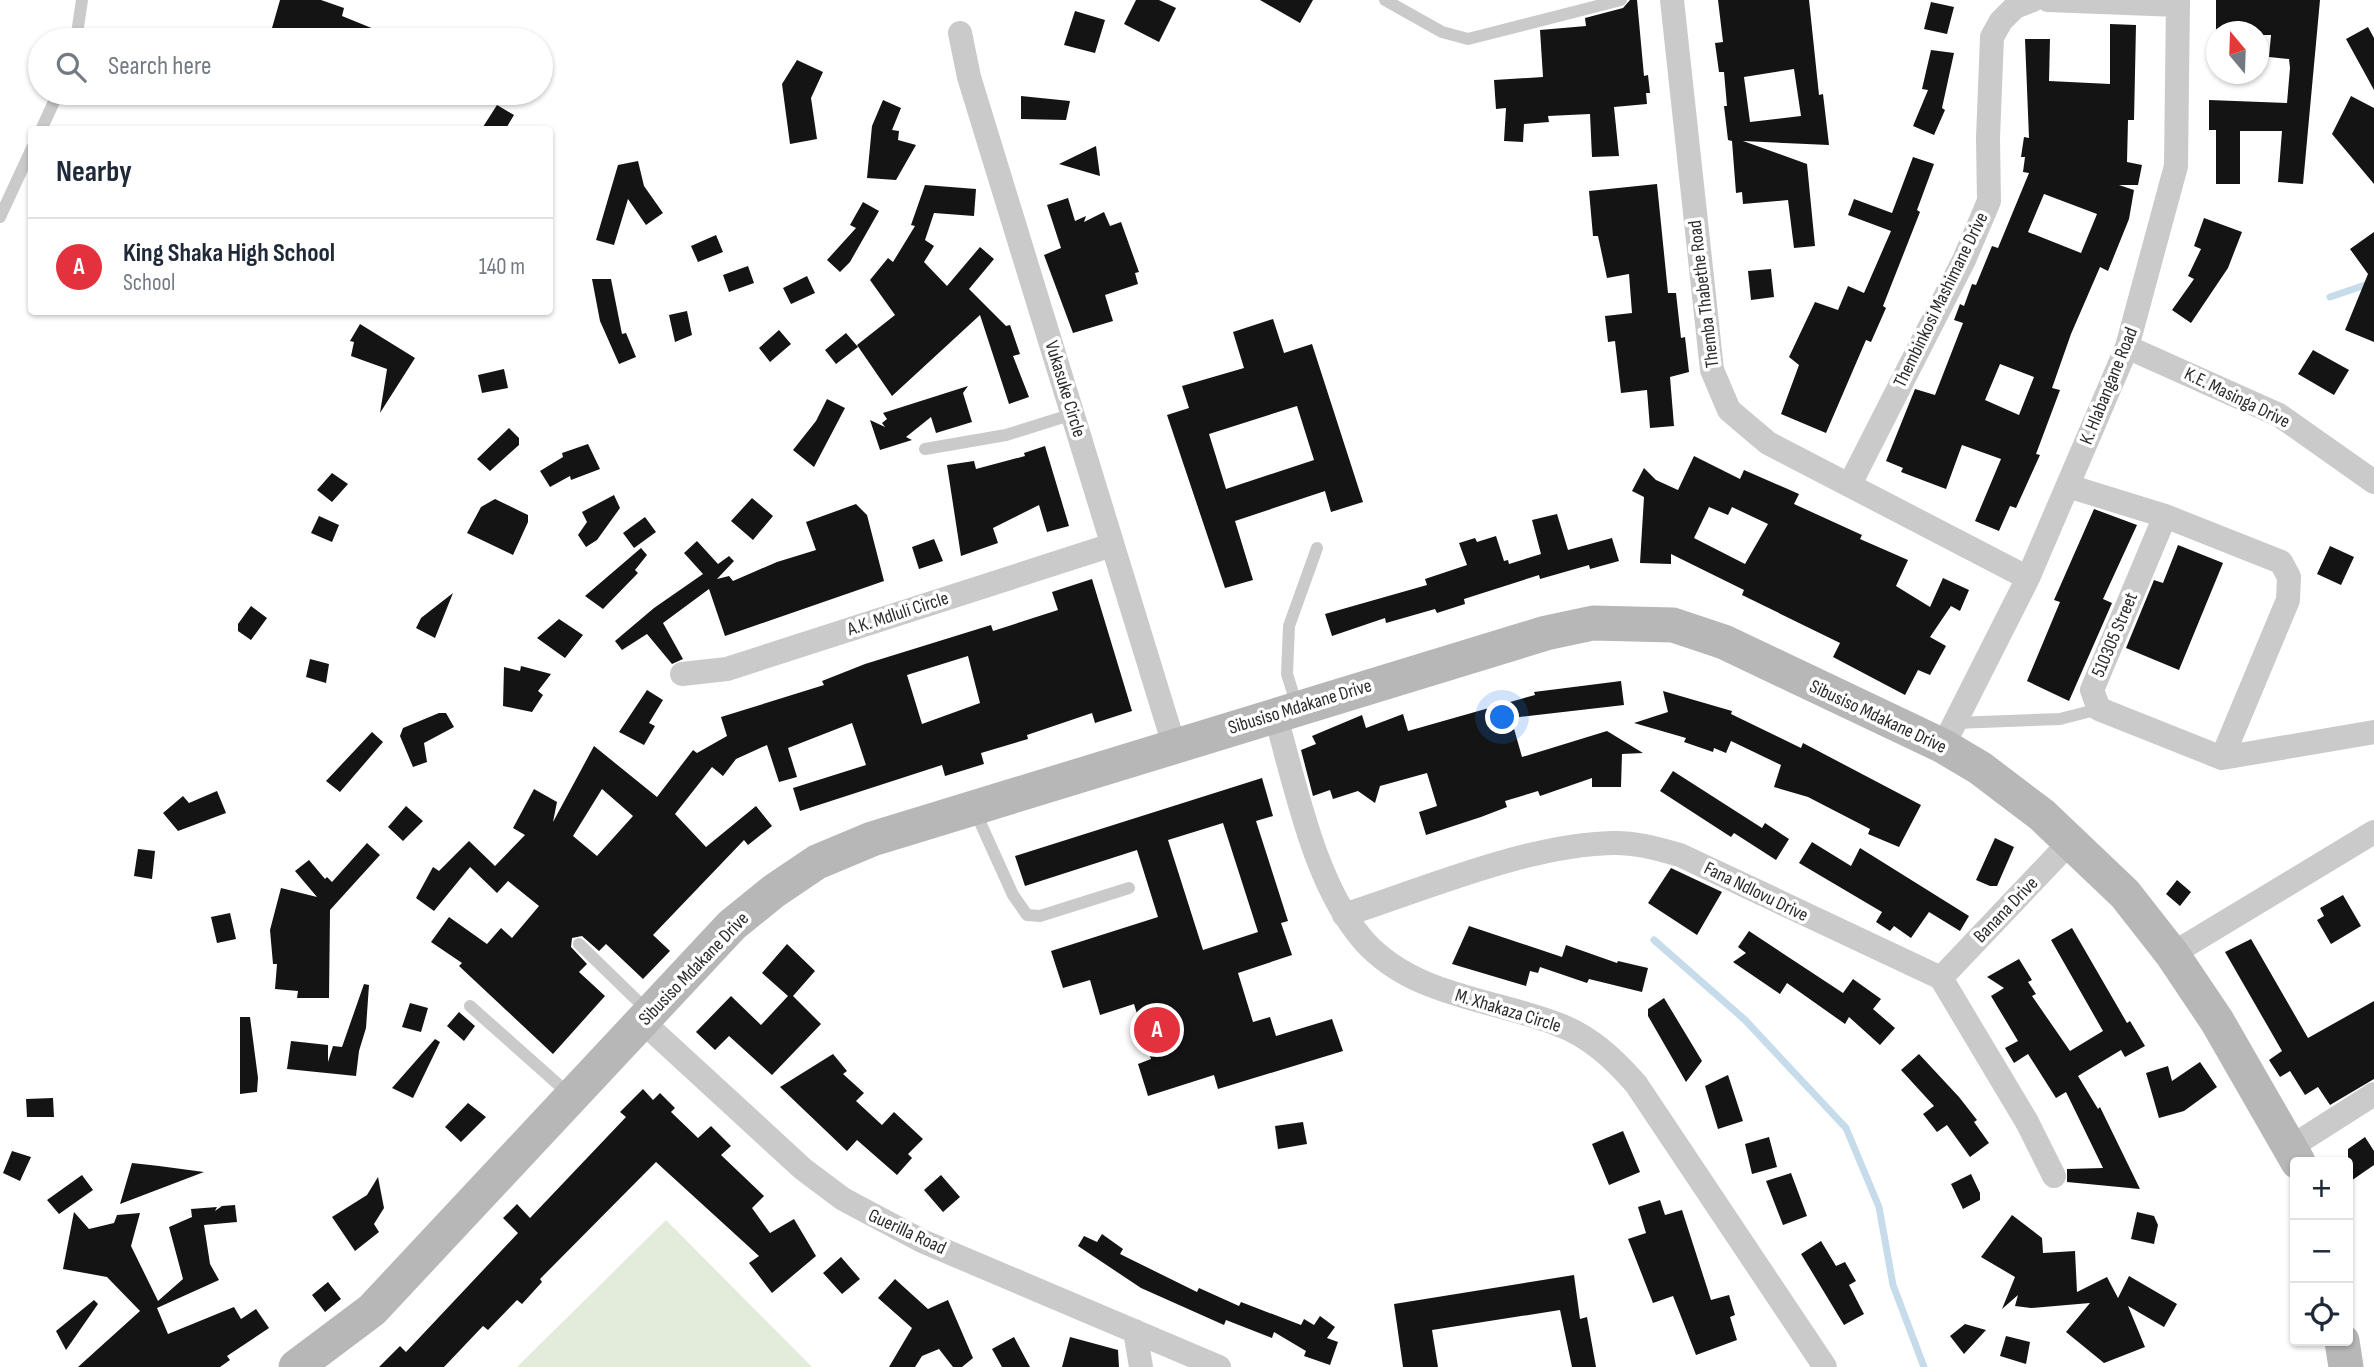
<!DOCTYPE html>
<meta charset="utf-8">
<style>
:root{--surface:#fff;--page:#f2f2f3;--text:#1f2937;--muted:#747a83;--line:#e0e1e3;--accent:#e3313d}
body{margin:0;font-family:"Sofia Sans Condensed",sans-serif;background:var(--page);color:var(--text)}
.controls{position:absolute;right:21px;bottom:21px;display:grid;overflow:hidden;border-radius:7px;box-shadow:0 2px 5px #0004}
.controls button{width:63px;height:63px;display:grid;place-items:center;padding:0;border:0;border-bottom:2px solid var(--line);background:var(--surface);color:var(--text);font:35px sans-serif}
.compass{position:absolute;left:2206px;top:21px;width:63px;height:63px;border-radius:50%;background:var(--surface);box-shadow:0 2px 5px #0004;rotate:341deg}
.you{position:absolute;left:1503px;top:718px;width:24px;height:24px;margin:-18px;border:5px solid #fff;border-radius:50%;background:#1a73e8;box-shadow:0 0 0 10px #1a73e833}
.badge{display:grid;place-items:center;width:46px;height:46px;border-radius:50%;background:var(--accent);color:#fff;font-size:23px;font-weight:700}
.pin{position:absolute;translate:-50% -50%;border:4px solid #fff;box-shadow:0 2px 7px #0006}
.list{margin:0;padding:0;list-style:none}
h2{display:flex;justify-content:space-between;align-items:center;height:91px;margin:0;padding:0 28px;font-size:30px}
h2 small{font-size:23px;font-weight:400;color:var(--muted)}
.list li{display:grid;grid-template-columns:46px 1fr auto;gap:21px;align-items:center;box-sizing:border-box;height:98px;padding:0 28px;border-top:2px solid var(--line)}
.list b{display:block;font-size:26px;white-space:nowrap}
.list p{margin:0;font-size:23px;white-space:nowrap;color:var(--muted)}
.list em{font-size:23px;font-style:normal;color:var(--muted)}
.icon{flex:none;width:38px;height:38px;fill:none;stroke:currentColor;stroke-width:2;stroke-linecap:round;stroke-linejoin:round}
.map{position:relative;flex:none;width:2374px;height:1367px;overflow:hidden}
.search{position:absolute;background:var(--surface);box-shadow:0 2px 5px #0004;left:28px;top:28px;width:525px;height:77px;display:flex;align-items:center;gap:18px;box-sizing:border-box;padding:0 24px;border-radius:38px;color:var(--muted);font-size:26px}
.panel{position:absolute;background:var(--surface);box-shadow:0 2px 5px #0004;left:28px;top:126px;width:525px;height:189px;border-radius:7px}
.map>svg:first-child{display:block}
.green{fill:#e3ebdb}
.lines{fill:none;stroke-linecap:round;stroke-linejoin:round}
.stream{stroke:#c7dceb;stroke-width:7}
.building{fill:#141414;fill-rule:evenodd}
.lane{stroke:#cacaca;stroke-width:12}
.street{stroke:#cacaca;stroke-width:24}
.secondary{stroke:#b7b7b7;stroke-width:35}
.labels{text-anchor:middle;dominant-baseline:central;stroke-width:7;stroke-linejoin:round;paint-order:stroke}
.street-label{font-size:19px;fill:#2d2d2d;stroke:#fff}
</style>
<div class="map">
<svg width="2374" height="1367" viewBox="0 0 2374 1367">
<rect width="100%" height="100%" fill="#fff"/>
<path class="green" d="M666,1220l146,147h-295z"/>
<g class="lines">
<path class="stream" d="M2330,297l44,-15
M1654,940l91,80 101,108 33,79 14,78 31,82"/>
</g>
<path class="building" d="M280,0h41l23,8 -2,8 59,24h-111l-20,-5z
M1136,0h23l17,8 -17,34 -35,-18z
M1260,0h53l-13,23z
M1630,0h7l7,76 4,-1 2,18h-4l1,11 -33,3 5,49 -27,1 -2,-43 -42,2 1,6 -25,2 -1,18 -19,-1 2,-33 -10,1 -2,-29 49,-3 -3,-47 46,-4 -1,-8 38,-10z
M1718,0h91l10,95 4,-1 6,51 -86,-4 64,23 8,82 -21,2 -6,-48 -45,4 -1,-12 -6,1 -4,-52 -4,-1 -4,-34h3l-3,-34h-5l-4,-29 8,-1zM1794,69l7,47 -51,6 -6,-45z
M2216,0h104l-17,184 -25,-2 4,-51h-42v53h-24v-54h-7v-30l78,3 3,-35 -1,-9 -20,-2 2,-22h-13v-3h-42z
M1931,2l23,5 -7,27 -23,-5z
M1075,11l30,9 -10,33 -31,-8z
M2110,24l26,1 -2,95h-6l-1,42 15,3 -4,20h-19l15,5 -5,29 -21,52 -8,-4 -29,67 -19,54 8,2 -24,64 4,1 -24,53 -6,-2 -11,25 -24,-10 26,-62 -39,-14 -16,44 -45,-17 2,-4 -17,-7 29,-72 20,6 28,-72 -9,-3 6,-16 4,2 8,-22 4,1 16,-39 6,2 31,-75 -6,-1 2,-15h-4l3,-20 5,1 -4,-99h25l-1,42 61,3zM2044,194l53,20 -16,39 -53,-21zM2000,364l34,13 -15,38 -34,-15z
M2368,27l6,11v52l-28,-51z
M1931,50l23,3 -12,55 3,2 -11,25 -21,-9 15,-36 -6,-1z
M797,60l26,12 -12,26 6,41 -27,5 -8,-60z
M1021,96l49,5 -4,19 -45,-1z
M2351,96l23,12v76l-42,-50z
M883,100l18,8 -9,22 7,1 -1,9 18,5 -20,35 -29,-2 5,-52z
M497,105l17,10 -9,15h-24z
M1096,146l4,30 -41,-12z
M1913,157l21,7 -17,46 3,2 -37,94 3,2 -15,34 -5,-2 -40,93 -45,-19 18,-49 -10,-8 26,-55 23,8 10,-24 16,7 27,-62 -43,-16 6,-16 38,14z
M638,161l6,25 19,27 -17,12 -18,-26 -14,46 -18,-5 22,-75z
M1657,184l11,109h8l5,45 4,-1 4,35 -19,5 4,49 -24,2 -3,-38 -26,3 -6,-52 -7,1 -3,-26 27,-3 -3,-39 -22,4 -9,-42h-5l-4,-45z
M925,185l51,4 -2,27 -40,-3 -9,27 9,6 -10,16 23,24 33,-39 14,12 -25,30 37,37 4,-1 10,29 -7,2 16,41 -20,7 -29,-89 -88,81 -35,-51 38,-30 -25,-35 18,-22 5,4 22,-36 -4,-1z
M1068,198l7,23 11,-5 -2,6 20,-10 6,14 11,-4 18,50 -4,1 3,11 -33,11 8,26 -40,12 -29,-78 17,-7 -14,-43z
M863,202l16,9 -29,51 -10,10 -13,-12 29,-32 -6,-3z
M2204,218l38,14 -14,36 -37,55 -19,-13 22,-31 -6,-3 13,-27 -7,-3z
M2374,232v110l-29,-12 23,-56 -18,-25z
M716,235l7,17 -25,10 -7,-16z
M748,266l6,17 -25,9 -6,-17z
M1771,269l3,28 -23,3 -3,-29z
M807,276l8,17 -24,11 -8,-16z
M592,279h19l11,55 4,-1 10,24 -17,7 -19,-43z
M687,311l5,24 -17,7 -6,-27z
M1273,319l11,34 28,-9 51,158 -32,10 -6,-21 -90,30 18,59 -28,8 -58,-173 22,-7 -7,-22 62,-18 -11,-36zM1297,406l17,54 -88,29 -17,-55z
M360,324l55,34 -35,55 7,-44 -36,-13 3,-14 -4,-1z
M779,330l12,14 -21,18 -11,-14z
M846,333l12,14 -22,17 -11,-14z
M2313,350l36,20 -15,25 -36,-21z
M504,369l4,19 -26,5 -4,-18z
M968,386l-5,7 9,29 -36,11 -5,-16 -25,20 6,3 -32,10 -10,-30 15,7 -3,-4 5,-4 -4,-6z
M827,399l18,9 -31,59 -21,-17 23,-29z
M509,428l10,10v7l-29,26 -13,-12z
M588,444l12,25 -29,11 -1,-4 -20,11 -10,-16 23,-14 -1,-4z
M1045,446l24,80 -22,6 -8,-27 -46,23 5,15 -37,13 -14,-91 27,-4 2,8 49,-13 -1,-3z
M1694,456l46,23 4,-9 55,24 -5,10 68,31 -2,4 48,21 -12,26 34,21 13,-29 26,12 -9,21 -9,-5 -21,31 16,9 -16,29 -12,-5 -13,25 -72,-38 7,-14 -98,-48 2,-5 -73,-36v10l-31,-1 4,-66 -12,-6 12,-23 12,12 22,10zM1709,507l19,8 4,-8 36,17 -23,40 -51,-26z
M332,473l16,11 -16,18 -15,-12z
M614,495l6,13 -23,32 -11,7 -8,-12 9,-13 -5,-10z
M752,498l21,18 -20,24 -22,-19z
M495,499l33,16v7l-15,33 -46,-22 14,-26z
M856,504l11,11 17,66 -159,55 -16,-47 -46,34 20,36 -11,5 -25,-30 -25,16 -7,-9 39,-33 49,-34 -19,-21 13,-12 21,23 11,-8 5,5 -17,18 12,-3 4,5 44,-19 39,-12 -10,-28z
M2094,509l43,16 -34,74 9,4 -43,98 -42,-20 33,-79 -6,-2z
M1557,514l11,36 44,-12 7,23 -29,8 -1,-4 -49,14 -1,-4 -75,24 1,5 -28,9 -2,-4 -49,14 -1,-5 -53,18 -7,-22 102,-29 -2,-6 42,-14 -8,-22 16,-5 2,4 19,-6 8,25 4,-1 1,4 32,-10 -9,-34z
M319,516l20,9 -7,17 -21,-9z
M645,517l11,15 -22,16 -11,-15z
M934,539l9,22 -24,8 -7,-22z
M2178,545l45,18 -44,107 -53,-22 28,-68 9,3z
M2330,546l24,11 -13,28 -24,-11z
M641,548l6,7 -12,15 3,3 -35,36 -18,-13z
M1092,579l40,132 -37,12 -3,-10 -65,22 1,4 -47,14 3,11 -39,12 -3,-11 -142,46 -7,-23 73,-23 -14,-42 -64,25 9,29 -18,5 -12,-37 -31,14 -13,17 -11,-9 -37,47 31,33 50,-41 16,20 -24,19 -4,-5 -91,95 17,16 -27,28 -37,-35 -7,7 -17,-15 -10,2 -1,9 16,17 -8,8 26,24 -52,58 -94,-88 3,-3 -31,-21 18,-25 38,27 14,-16 11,10 27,-32 -31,-25 -11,12 -27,-26 -36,44 -18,-13 17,-31 6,4 30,-30 26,25 30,-31 -12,-7 21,-39 23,13 -4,20 41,-76 63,51 36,-47 4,3 30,-17 -6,-19 103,-32 -2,-4 43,-17 126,-39 2,6 65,-21 -6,-18zM968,656l12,47 -58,21 -15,-49zM602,789l31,27 -36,40 -24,-20z
M453,593l-18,45 -19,-10 5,-10z
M251,606l16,12 -16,22 -13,-9v-7z
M559,619l24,16 -18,23 -28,-20z
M310,659l19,5 -3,19 -20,-6z
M521,666l30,8 -13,17 5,4 -11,17 -29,-6 1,-39 16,4z
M1621,681l3,24 -113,13 11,39 85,-26 36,22 -21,1 -1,33h-29v-9l-52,18 -2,-5 -33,10 2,6 -26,10 -55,18 -7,-23 18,-6 -10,-33 -47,13 -5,17 -17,-12 -25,8 -3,-9 -17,6 -12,-46 15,-6 -4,-8 50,-21 4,13 37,-14 5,17 127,-36 -1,-3z
M647,690l16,10 -14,23 6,3 -11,19 -25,-13z
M1663,691l69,20 -1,3 70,34 2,-5 118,62 -22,42 -31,-13 2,-5 -62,-32 -34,-10 7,-22 -50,-24 -5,12 -12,-5 -1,4 -29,-10 2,-4 -52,-15 34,-11z
M439,713h7l8,14 -30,16 3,19 -14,5 -13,-31 3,-8z
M372,732l11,10 -43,50 -14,-11z
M1673,771l89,57 3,-5 24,16 -13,21 -42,-27 -3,4 -71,-46z
M1262,778l11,38 -17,5 32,100 -7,2 11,32 -54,18 15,49 17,-5 6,19 56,-17 11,32 -125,38 -4,-14 -66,21 -10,-32 13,-5 -17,-55 -34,11 -10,-35 -27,8 -12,-37 107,-34 -21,-67 -112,36 -10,-30zM1223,823l35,109 -55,18 -35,-110z
M217,791l9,22 -48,18 -15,-18 20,-17 6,7z
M406,806l17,15 -20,20 -15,-14z
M1995,838l19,9 -17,39h-7l-14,-6z
M1812,842l39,24 9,-18 109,68 -9,15 -31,-19 -18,26 -17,-12 -4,5 -14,-9 6,-10 -83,-49z
M367,843l13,12 -50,55 -1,88h-32l1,-7 -23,-2 2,-25h-4l-3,-34 11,-42 36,9 -22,-26 14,-11 16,19 2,-2 5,5z
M138,849l17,2 -3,28 -18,-3z
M1671,868l51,24 -25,43 -49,-32z
M2177,880l14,12 -11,14 -14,-12z
M2343,895l18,31 -30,18 -14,-24 7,-4 -4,-8z
M230,913l6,26 -19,4 -6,-26z
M1469,926l93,31 4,-12 51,18 1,-2 30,7 -6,24 -53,-13 -2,4 -47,-16 -2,6 -8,-2 -4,15 -74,-22z
M2072,928l55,95 3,-2 15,25 -20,11 -4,-7 -43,26 20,33 2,-2 40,82 -73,-7v-13l36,-1 -37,-76 -10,6 -28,-44 -14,9 -9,-15 13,-7 -27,-45 13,-8 -17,-11 32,-18 13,21 -4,2 8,12 -4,2 38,55 33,-20 -52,-91z
M1749,931l94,62 10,-14 28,20 -8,10 22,19 -15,17 -31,-28 -4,7 -58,-41 -7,11 -47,-32 13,-9 -8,-6z
M2251,939l57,99 66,-37v78l-44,26 -12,-18 -13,8 -15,-24 -10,6 -11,-17 13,-9 -57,-99z
M787,944l28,27 -22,25 28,28 -49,51 -43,-39 -14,14 -19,-18 35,-36 30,29 27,-29 -26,-23z
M364,984l5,1 -3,43 -7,23 -3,25 -69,-7 4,-28 37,4v17l5,-16 9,1z
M1664,998l38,63 -16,21 -38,-66v-7z
M410,1003l18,5 -7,24 -19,-5z
M459,1012l16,14 -11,15 -17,-15z
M240,1017h10l8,61 -1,14 -17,2z
M435,1039l5,3 -27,56 -21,-10z
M833,1054l14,17 -4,3 21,19 -8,8 26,24 12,-13 29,27 -15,15 4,4 -15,17 -40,-35 -10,11 -67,-64z
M1919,1054l40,43 18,23 -3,2 15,21 -19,14 -23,-32 -10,7 -14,-18 11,-8 -33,-36z
M2200,1062l17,25 -33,24 -25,7 -13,-45 22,-7 4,15z
M1728,1075l15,46 -25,8 -13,-43z
M643,1089l10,11 7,-7 15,15 -4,4 27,26 13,-12 20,20 -10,9 43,41 -12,12 18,25 24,-14 22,37 -44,37 -23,-30 10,-7 -103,-94 -116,117 2,3 -20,22 -5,-4 -29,30 -5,-4 -39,41h-65l21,-21 6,6 112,-119 -15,-15 14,-14 13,14 96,-101 -6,-5z
M53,1098l1,19h-27l-1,-18z
M468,1103l18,14 -25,25 -16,-15z
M1303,1122l4,22 -29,5 -3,-23z
M1623,1131l17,41 -31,13 -17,-41z
M1769,1137l8,30 -25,7 -7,-30z
M2365,1137l9,14v14l-26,18v-34z
M12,1151l19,6 -11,24 -17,-8z
M132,1163l27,3 45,6 -84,32z
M1791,1173l16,43 -24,9 -17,-44z
M1971,1174l9,19v7l-17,9 -12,-25z
M82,1175l11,15 -34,24 -12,-14z
M941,1175l19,22 -17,15 -19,-22z
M378,1177l6,31 -10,16 5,8 -24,19 -23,-34 35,-22z
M1660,1200l5,15 17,-5 29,90 18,-5 6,20 -5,2 7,23 -41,15 -23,-59 -20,7 -25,-64 18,-6 -8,-26z
M235,1205l2,17 -33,3 6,39 9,16 -62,28 11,26 66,-27 7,12 15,-10 13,19 -42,28 3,4 -10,7h-142l62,-56 -33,-34 -44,-8 11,-57 15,17 25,-6 3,-8 23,-2 -9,33 27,55 25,-22 -14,-52 23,-10 -1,-8 26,-2 -2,4 7,-5z
M2137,1212l17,4 4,9 -4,19 -23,-5z
M2012,1215l30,23 1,15 32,-2 2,41 30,-15 11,21 11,-22 48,28 -13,23 -36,-21 17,41 -41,16 -38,-31 24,-29 -59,5 -16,-2 3,-11 -16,14 13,-32 -34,-20z
M1102,1234l21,15 -3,5 77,38 2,-4 40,18 2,-4 60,23 3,-6 10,6 6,-9 15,11 -8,11 11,4 -8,23 -26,-9 2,-5 -32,-19 -2,6 -46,-18 -2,5 -83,-37 -63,-42 6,-10 13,6z
M1821,1241l15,25 9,-4 11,19 -7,4 15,29 -20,11 -43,-71z
M841,1257l19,22 -18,15 -19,-21z
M1574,1275l6,44 7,-2 9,50h-24l-12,-57 -128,20 6,37h-35l-9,-63z
M895,1279l33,30 20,-9 25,58 -11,9h-9l-14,-18 -17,7 -7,11h-26l23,-39 -34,-30z
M328,1282l13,17 -16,13 -13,-17z
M94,1300l4,4 -32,46 -10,-19z
M1965,1324l21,6 -22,24 -14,-18z
M2006,1336l24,6 -4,22 -26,-8z
M1014,1337l16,30h-28l-10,-18z
M1070,1337l48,13 1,17h-57z"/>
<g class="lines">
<path class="lane" d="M1385,0l57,32 26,7 153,-39
M76,40l6,-40
M41,130l17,-37
M0,217l32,-69
M925,449l81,-14 67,-21
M1297,706l-10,-32 2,-48 28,-78
M1955,723l105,-4 39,-10
M975,811l38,84 14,20 13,1 89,-28
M579,944l69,67
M470,1006l99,88"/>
<path class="street" d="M1672,0l40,370 17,40 39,33 260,135
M2048,0l130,5
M960,33l9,44 205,668
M2127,347l152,68 95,67
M1850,484l114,-224 25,-59 -1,-63 4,-101 9,-16 14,-14 18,-7
M2068,486l97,30 -73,174 7,19 123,49 152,-26
M2165,516l116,46 8,15 -1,23 -66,158
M682,674l45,-5 385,-124
M1275,714c21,72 39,170 89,227 49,55 128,58 193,83 33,12 57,35 79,60l189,283
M1943,746l85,-168 99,-231 49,-181 2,-166
M1344,915c81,-26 183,-70 268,-72 23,-1 46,6 68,12l261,123 86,144 27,54
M2172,954l202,-122
M1941,978l130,-137
M643,1022l160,147 40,30 79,42 297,126
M2291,1147l83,-53
M1135,1331l6,36"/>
<path class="secondary" d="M2342,1341l4,26
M296,1367l76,-57 360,-385 42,-34 43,-29 55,-23 674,-206 47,-10 80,2 51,17 219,104 37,22 62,47 83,79 47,60 45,67 81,141"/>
</g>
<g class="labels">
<g class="street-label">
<text transform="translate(1704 294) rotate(-97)">Themba Thabethe Road</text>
<text transform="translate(1941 300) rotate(-64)">Thembinkosi Mashimane Drive</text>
<text transform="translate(2109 386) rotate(-68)">K. Hlabangane Road</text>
<text transform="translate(1065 389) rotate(73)">Vukasuke Circle</text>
<text transform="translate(2237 398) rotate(26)">K.E. Masinga Drive</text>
<text transform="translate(898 614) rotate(-18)">A.K. Mdluli Circle</text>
<text transform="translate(2115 635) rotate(-67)">510305 Street</text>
<text transform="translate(1300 707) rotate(-17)">Sibusiso Mdakane Drive</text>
<text transform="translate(1878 717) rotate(25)">Sibusiso Mdakane Drive</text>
<text transform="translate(1756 892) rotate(26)">Fana Ndlovu Drive</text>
<text transform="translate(2006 910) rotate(-46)">Banana Drive</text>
<text transform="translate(694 969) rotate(-46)">Sibusiso Mdakane Drive</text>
<text transform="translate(1508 1011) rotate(17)">M. Xhakaza Circle</text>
<text transform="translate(907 1232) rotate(25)">Guerilla Road</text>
</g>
</g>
</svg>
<div class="controls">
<button>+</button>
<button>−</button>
<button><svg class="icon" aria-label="locate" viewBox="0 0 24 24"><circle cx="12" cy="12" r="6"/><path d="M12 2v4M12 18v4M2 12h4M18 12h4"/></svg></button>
</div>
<svg class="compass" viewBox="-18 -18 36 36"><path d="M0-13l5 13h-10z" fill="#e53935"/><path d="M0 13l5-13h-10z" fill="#747a83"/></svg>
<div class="you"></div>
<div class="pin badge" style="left:1157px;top:1030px">A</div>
<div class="search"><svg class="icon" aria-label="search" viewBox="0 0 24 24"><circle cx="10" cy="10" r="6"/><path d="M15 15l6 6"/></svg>Search here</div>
<section class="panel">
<h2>Nearby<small></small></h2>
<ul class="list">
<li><span class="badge">A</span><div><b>King Shaka High School</b><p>School</p></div><em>140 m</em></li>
</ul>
</section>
</div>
